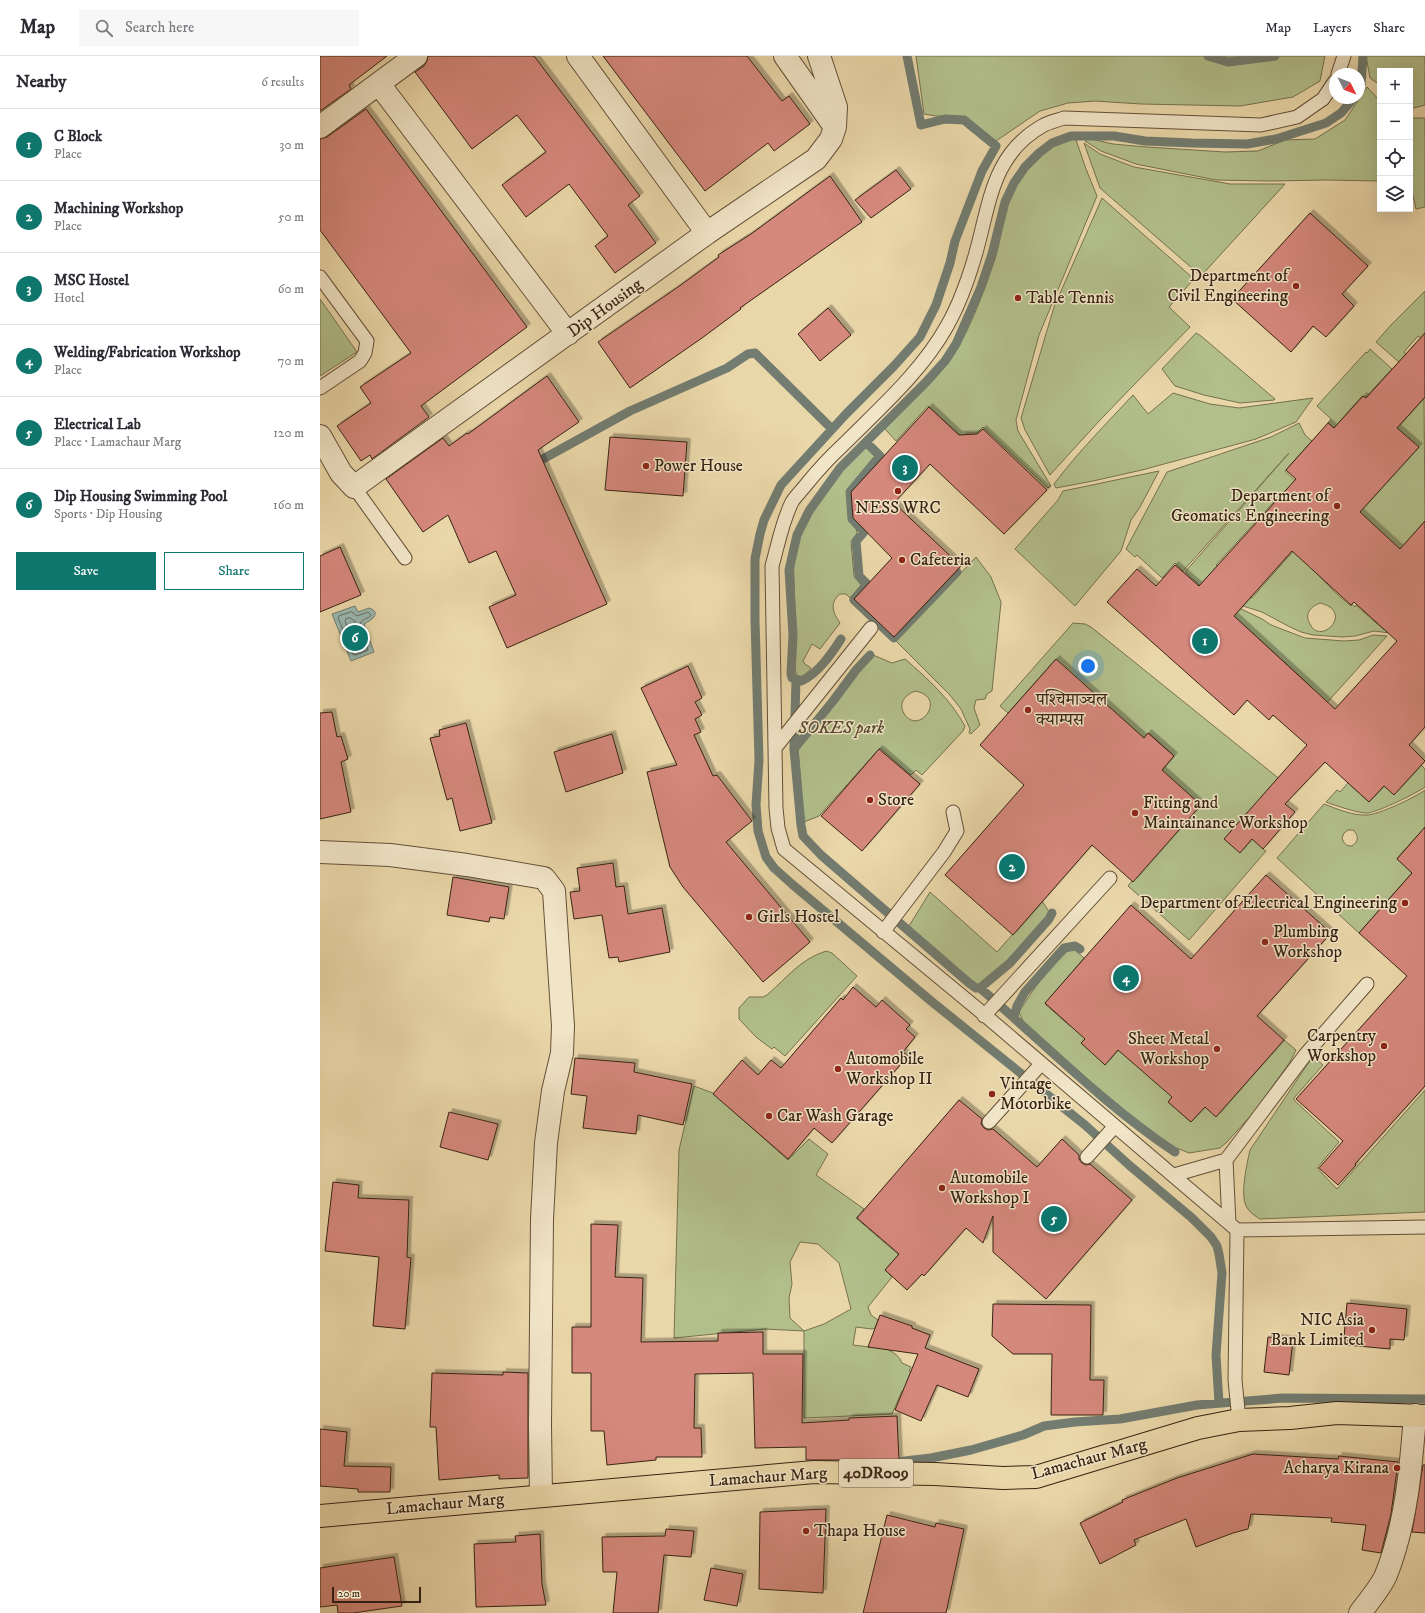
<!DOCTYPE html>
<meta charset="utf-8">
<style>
:root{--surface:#fff;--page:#f7f7f7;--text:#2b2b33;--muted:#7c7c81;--line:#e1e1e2;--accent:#0f766e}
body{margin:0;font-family:"IM FELL DW Pica","Noto Serif Devanagari",serif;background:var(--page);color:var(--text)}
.controls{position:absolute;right:12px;top:12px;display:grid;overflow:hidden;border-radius:0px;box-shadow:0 4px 16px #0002}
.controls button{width:36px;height:36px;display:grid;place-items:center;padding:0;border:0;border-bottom:1px solid var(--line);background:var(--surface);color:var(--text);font:20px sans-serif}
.compass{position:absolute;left:1009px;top:12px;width:36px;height:36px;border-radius:50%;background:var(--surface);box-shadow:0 4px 16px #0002;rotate:132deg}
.scale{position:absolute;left:12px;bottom:10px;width:89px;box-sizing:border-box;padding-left:4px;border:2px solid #382312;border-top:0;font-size:11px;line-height:14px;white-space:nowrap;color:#382312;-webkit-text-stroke:3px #f1e5c7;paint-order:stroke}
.you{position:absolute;left:768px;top:610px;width:14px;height:14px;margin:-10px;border:3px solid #fff;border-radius:50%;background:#1a73e8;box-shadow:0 0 0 6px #1a73e833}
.badge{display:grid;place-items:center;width:26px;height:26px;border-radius:50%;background:var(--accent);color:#fff;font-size:13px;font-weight:700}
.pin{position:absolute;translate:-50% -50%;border:2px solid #fff;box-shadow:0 1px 4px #0006}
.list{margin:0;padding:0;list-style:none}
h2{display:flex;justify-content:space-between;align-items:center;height:52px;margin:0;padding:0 16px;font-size:17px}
h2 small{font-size:13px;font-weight:400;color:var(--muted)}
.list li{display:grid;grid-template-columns:26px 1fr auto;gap:12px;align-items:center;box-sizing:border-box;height:72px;padding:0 16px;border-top:1px solid var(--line)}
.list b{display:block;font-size:15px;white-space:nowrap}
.list p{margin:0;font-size:13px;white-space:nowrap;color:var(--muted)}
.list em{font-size:13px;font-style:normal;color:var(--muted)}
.actions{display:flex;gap:8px;padding:12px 16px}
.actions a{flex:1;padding:9px 0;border:1px solid var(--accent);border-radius:0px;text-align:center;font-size:14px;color:var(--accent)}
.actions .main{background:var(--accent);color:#fff}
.icon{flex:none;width:22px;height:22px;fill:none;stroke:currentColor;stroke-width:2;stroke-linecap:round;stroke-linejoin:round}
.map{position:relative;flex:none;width:1105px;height:1557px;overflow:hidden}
header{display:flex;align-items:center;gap:24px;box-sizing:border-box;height:56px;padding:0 20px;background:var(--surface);border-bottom:1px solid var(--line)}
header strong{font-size:19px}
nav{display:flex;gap:22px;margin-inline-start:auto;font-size:14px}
.search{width:280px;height:36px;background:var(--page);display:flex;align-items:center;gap:10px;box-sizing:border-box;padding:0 14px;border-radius:0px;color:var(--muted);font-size:15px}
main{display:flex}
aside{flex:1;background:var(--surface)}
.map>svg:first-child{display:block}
.green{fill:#b2bf8b;stroke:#75714e;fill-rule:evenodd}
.water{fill:#99b8af;stroke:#727c70}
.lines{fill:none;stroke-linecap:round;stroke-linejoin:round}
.shore{stroke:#686e60;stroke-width:1}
.stream{stroke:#727c70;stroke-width:9}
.building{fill:#d5887c;stroke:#382312;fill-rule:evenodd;filter:url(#shadow)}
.service-casing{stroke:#645038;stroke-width:15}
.minor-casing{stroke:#645038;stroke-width:24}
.primary-casing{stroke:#382312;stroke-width:24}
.service{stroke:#f1e5c7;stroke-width:13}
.minor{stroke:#f1e5c7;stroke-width:22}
.primary{stroke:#ead7a9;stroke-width:22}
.poi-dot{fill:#8f2418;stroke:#f1e5c7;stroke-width:1.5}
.labels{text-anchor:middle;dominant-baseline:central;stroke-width:3;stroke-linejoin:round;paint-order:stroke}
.shield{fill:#f1e5c7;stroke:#705d48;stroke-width:1}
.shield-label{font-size:16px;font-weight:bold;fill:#382312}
.poi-label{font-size:17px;fill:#382312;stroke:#f1e5c7;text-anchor:start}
.street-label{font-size:17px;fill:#382312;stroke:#f1e5c7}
.park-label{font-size:17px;font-style:italic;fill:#564a30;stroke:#f1e5c7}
</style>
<header>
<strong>Map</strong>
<div class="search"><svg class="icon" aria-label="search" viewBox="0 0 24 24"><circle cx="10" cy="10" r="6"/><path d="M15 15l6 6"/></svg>Search here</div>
<nav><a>Map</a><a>Layers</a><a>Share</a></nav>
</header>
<main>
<aside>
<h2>Nearby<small>6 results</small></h2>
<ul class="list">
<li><span class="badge">1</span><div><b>C Block</b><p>Place</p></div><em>30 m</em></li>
<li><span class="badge">2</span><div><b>Machining Workshop</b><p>Place</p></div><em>50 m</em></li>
<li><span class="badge">3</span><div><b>MSC Hostel</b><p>Hotel</p></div><em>60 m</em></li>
<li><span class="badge">4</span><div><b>Welding/Fabrication Workshop</b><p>Place</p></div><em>70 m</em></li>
<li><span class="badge">5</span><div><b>Electrical Lab</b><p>Place · Lamachaur Marg</p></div><em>120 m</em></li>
<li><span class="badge">6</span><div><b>Dip Housing Swimming Pool</b><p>Sports · Dip Housing</p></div><em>160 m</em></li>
</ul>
<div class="actions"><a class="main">Save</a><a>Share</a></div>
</aside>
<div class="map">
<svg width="1105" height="1557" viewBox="0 0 1105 1557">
<defs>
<filter id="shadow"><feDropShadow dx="3.5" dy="-3.5" stdDeviation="0" flood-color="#0004"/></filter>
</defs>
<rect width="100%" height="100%" fill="#ead7a9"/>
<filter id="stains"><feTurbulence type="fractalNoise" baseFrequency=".005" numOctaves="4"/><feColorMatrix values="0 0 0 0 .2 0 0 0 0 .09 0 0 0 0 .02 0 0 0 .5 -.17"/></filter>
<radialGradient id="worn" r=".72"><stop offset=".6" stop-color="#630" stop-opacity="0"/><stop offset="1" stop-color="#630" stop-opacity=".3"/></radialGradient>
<path class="green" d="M596,0h409l-5,25 -27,16 -53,9 -99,-2 -46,-3 -27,2 -28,8 -44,30 -30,-24 -30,-1 -12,-2z
M1046,0h59v49l-15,4v-38h-30v14l-10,-7z
M1047,31l13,14v80l-53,-1 -57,1 -54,-1 -80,-16 -35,-13 -16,-10 2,-3 26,6 34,3 78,5 33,-1 27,-11 30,-1 30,-19z
M1090,62h15v89l-9,2 -6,-26z
M755,81l11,32 11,27 -58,139 -23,85 2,11 33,55 -3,2 -65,-61 -6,6h-10l-4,5 -35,-32 -32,35 -11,-12c25,-27 55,-50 74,-83 15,-27 26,-58 36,-87 6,-20 8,-42 15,-62 11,-26 38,-54 65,-60z
M764,87l16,11 34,13 96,17h55l-84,92 -101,-88z
M782,142l92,81 -25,28 21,20 -89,92 -51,56 -25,-45 -4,-12 33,-111z
M1105,235v50l-7,-5 -14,16 3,3 -7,8 -24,-21 15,-17z
M0,243l37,53 -37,24z
M876,277l5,3 74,63 -1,1 -34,3 -36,-8 -29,-9 -13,-17z
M1050,293l22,20 -27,29 -3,-2 -28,32 -6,-5 3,-4 -14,-13 49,-54 1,1z
M853,337l37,11 29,4 74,-10 -17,24 -40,17 -114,31 -49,11 -37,7 -2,-4c24,-32 52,-60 79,-89l15,19z
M1104,342l1,123 -22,25 22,20v18l-70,-70 63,-67 -21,-19z
M979,367l6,12 7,6 -27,30 17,16 3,23 -21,-19 -68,74 24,24 -15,19 -40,-36 104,-119 -106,118 -8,-8 -13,15 -25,-23 -2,2 -9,-8 41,-77 104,-35z
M546,389l11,12 -29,34c0,8 -1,18 1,26 4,12 14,11 2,25l3,34 7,9 -11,13 -4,-4h-6c-11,9 -7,19 0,29l-20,26 -8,-5 -9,17 2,3 6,4 -5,6 -5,3 -4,-2c-7,-15 -3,-38 -2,-54 0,-14 -1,-29 -1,-43 0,-6 -1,-12 0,-18 8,-44 39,-86 72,-115z
M839,415l-19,36 -9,13 -10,31 -46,55 -60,-57 43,-49 5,-9z
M975,493c17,20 35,40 56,57l1,-2 3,3 1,-2 28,25 14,-16 -8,19 -16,-2 -19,5 -12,1 -30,-2 -12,-3 -13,-6 -26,-14 -22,-7 9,-9 3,2zM1000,547c35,8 1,44 -10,21 -6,-10 0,-17 10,-21z
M656,501l15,20 10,25 -9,89 -5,3 -2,5 -9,1 -2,8 6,17 -9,9 -2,-1 1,-4 -9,-20 -12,-15 -55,-55 58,-61 6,-2z
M917,551l25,12 9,6 34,13 39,3 15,-1 14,-5 14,1 -64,71 -48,8 30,-34 -69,-63 -11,13z
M753,567l12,1 6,3 201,162 -29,60 3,2 -77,89 -61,-54 4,-5 30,-111 12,-14 -25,-23 -13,14 -80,-88 -48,54 -8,-7z
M553,599l19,8 13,-4c23,20 45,40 60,67l-2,5 -41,44 -6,-5 -5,5 -31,-27 -61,68 -15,6 -6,-73zM595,635c33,6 5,44 -10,24 -8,-11 0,-20 10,-24z
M1101,709l4,4v18c-10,7 -45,24 -57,26 -8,1 -34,-8 -42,-11l11,-12 3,2 8,-9 21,19 15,-16z
M1105,734v47l-5,-4 -23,25 15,15 -53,60 -82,-75 47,-54c13,5 30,12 43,11 11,0 49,-18 58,-25zM1028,774h5c6,6 6,11 -1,16 -6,0 -8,-2 -10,-8l2,-5z
M610,836l67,60 45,-51 8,12 -6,9 -40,43 -25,22 -70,-61z
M749,894h6l9,8 -39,46 25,22 25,2 -14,15 24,21 14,-16 56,45 -7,9 23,20 14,-15 11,9 68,-76 12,10 -6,12 -36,50 -27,30 -7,6 -31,5 -20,-8 -22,-16 -56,-47 -68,-61 -4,-9c14,-23 30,-45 50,-62z
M506,895l6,2 25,23 -72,80 -11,-9 -2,2 -16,-12 -17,-18v-11l10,-11h14l4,-2c21,-18 32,-35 59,-44z
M993,1000l10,9 -29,33v2l45,42 -22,26 20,21 88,-99v122l-165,7c-5,-3 -11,-7 -14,-13 -6,-12 1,-43 4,-56z
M374,1030l19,7 75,67 21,-21 19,15 -12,21 48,34 -8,9 43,37 -14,15 7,7 -24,30 3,8 7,5 -3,8 -3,1 -16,-2 -3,18 16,2 2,-5c12,7 26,8 31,21l9,4 -2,4 12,7 -2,19 -17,-6 -10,23 -88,4v-87l-39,-2 -91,9 5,-188zM480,1186l18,2 21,19 12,46 -27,15 -20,7 -14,-13 -1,-20 3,-14 -2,-22z"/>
<path class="water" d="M35,550l3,6 11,-4c14,5 1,13 -5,16l10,28 -23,9 -19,-47z"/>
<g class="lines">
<path class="shore" d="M32,556l5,4 11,-4 3,3c-2,4 -9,3 -11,9l8,26 -13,5 -2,-1 -15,-36 1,-2z
M30,562l5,3v6l7,18 -4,4 -2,-1 -11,-27 1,-2z"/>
<path class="stream" d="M587,0l14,69 24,-6 19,1 32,26 -14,25 -27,70 -5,22 -14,42 -16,32 -26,29 -48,48 -65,71 -17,35 -4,14 -5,25v61l4,140 -3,45 2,26 8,26 8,11 19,17 138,116 154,124 44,40 63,53 19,19 6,9 2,8 3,19 -6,82 3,48
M888,0l20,6 47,-6
M1039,33l2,-4 2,-29
M546,386l14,14 -30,36 2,27 12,13 -8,9 3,35 8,8 -13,16 40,38 63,-66
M212,409l98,-54 97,-43 21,-14 7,-1 77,76
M521,583c-9,14 -23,35 -40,42l-9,-3 -1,-5 2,-38 -4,-65 8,-35 12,-24 31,-43 85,-85 20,-22 11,-17 25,-57 11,-33 13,-52 9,-19 11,-16 14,-14 13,-10 19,-7h43l31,5 47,2 55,1 29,-5 50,-16 15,-10 13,-15
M476,624l-2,69 7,76 2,11 18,19 148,128 7,5h4c64,55 124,117 195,164
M474,693l39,-48 23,-31 14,-15
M660,932l30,-25 39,-44 3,-6
M694,962l3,-12 8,-14 39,-44 11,-2 5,3
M567,1407l44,-5 40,-8 52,-15 21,-9 31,-4 45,-3 77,-14 86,-7 142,1"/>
</g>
<path class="building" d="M0,0h67l-38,29 2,4 -31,22z
M108,0h106l106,140 -12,9 28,38 -41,30 -20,-27 13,-10 -39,-52 -43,33 -24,-32 44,-33 -29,-37 -45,34 -57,-77 9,-6 3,-5z
M283,0h144l35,45 7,-5 21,28 -36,27 -6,-8 -63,48z
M46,53l161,218 -106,79 8,11 -57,42 -2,-4 -9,6 -24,-35 34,-23 -11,-16 51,-34 -91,-123v-91l7,-2z
M576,114l15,19 -40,29 -16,-18z
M510,120l32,46 -122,86 1,1 -39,29 -72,50 -32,-46 80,-55 41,-30 -1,-2 33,-21z
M990,157l58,53 -26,28 12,12 -28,31 -13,-11 -22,26 -59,-53z
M508,252l23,27 -31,26 -22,-27z
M1105,277v64l-28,31 22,19 -59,65 40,37 25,-28v206l-16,18 16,16 -31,34 -10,-9 -15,16 -44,-40 -40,42 10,8 -32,37 -11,-10 -12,14 -16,-14 83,-94 -34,-30 -4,5 -22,-20 -13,15 -127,-113 30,-33 19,17 19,-21 24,21 97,-107 -10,-9 42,-47 6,5 29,-32 3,2zM972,495l59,54 3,-3 43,39 -62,68 -101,-93z
M227,320l32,46 -41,28 69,154 -100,44 -18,-41 27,-12 -20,-44 -27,12 -21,-48 -25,17 -37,-53 57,-41 6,8 18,-13 1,1z
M609,351l30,28 18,-1 6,-5 64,61 -43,44 -74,-70 -36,39 67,63 -67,71 -40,-38 38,-41 -39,-40 -2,-26z
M290,381l77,5 -4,54 -78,-6z
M20,491l21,48 -41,17v-56z
M736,603l88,79 4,-5 26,23 -12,14 39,35 -68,77 -41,-37 -79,90 -68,-60 79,-90 -44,-40z
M368,610l14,32 -7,4 7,13 -7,4 6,13 -7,3 19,41 4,-1 35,46 -26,21 84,100 -47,40 -80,-95 -13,-20 -23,-95 30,-7 -36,-77z
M12,656l5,25 4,-1 7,23 -7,3 10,50 -31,7v-106z
M146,667l26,100 -32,8 -8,-33 -5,2 -17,-62 10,-2 -1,-6z
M292,678l11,39 -57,19 -12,-40z
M559,693l41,35 -58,67 -41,-35z
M1105,771v259l-70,78 1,1 -18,20 -19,-17 24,-27 -47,-42 111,-123 -48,-43 53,-60 -15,-14z
M293,807l3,24 8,-1 4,28 34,-6 8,44 -51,10 -1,-5 -9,1 -7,-43 -28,4 -4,-27 10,-1 -3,-23z
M946,819l65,58 -74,83 27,24 -68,77 -11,-10 -14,15 -23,-20 4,-5 -54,-47 -13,15 -24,-22 4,-4 -40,-36 86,-98 60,54z
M133,821l56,10 -5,32 -14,-2 -1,5 -42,-7z
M533,931l23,20 6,-7 28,25 -4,4 9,8 -12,15 5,4 -76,87 -18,-15 -26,31 -75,-65 29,-34 16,15 13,-15 10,8 60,-70 2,2z
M255,1002l60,5 -1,9 58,12 -9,41 -45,-10 -2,19 -53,-6 4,-32 -16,-2z
M639,1044l23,19 -1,5 3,4 4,2 5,-1 44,38 25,-28 17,16v4l3,4 4,2 4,-1 42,36 -86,99 -53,-47v-36l-10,27 -17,-15 -42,48 -2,-2 -15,16 -22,-20 14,-16 -42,-36z
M129,1056l49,12 -10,36 -48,-13z
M13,1126l26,3 -1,13 51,2 -2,57 4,1 -6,71 -32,-3 6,-69 -54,-6z
M271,1168l27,1 -3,52 28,1 -2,64 77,-1v-8l45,-1v22h40l-1,69 47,-3v-2l48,-2 2,44h-93v-13l-51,1 -2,-75 -58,1 -1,54h7l1,29h-46v3l-49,5 -3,-34h-13v-58h-19v-46h19z
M1027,1247l60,6 -3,31 -14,-1v10l-43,-4 1,-8h-4z
M673,1248l98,1 -1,75h14l-1,35h-52l1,-61h-39l-21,-18z
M560,1259l32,11v2l18,7 -5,13 54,21 -11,28 -31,-12 -16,36 -26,-11 23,-56 -50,-7z
M948,1281l25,3 -4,35 -25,-3z
M183,1316l25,1v105l-29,1v-4l-60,5 -3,-53h-6l2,-54 71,2z
M0,1373l27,3 -3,34 47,1 -1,25h-32v-3l-38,-3z
M933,1398l85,5 1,-3 59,6 -7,52 -10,39 -19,-3 4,-25 -35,-3 1,-4 -81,-4 -3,15 -15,4 -37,14 -10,-28 -52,21 2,5 -36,19 -20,-41 43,-21 -1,-2 55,-22z
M1103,1409h2v68l-13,-1z
M506,1453l-3,84 -64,-4 1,-77z
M567,1459l48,12 1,-4 28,6 -18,84h-83z
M346,1473l28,2 -3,26 -27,-2 -6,58h-45l4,-41h-14l-1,-35 63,-1z
M220,1478l2,50 4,21 -70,2 -2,-63 42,-2 -1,-6z
M74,1501l8,49 -49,7h-15l-1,-8 -17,2v-39z
M391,1512l32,6 -6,32 -33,-6z"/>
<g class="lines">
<g class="service-casing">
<path id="service" d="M1018,18l6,-18
M0,221l47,64 -2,12 -5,8 -40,27
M34,431l51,71
M455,692l96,-120
M563,876l61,-80 13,-21 -4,-19
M664,960l126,-138
M669,1066l52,-58
M767,1101l28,-31
M906,1104l3,63
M854,1119l52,-15 79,-105 62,-71
M917,1174l188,-3
M919,1364l-4,-40 2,-150 -257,-219 -196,-162 -6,-21 -2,-20 -4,-242c6,-21 10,-44 20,-64 3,-5 9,-11 13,-16 12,-15 25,-29 39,-42 36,-36 78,-73 103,-118 12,-21 21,-46 28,-70 15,-51 16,-102 69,-131 6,-3 14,-5 20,-7l197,7 36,-8 26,-18 12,-18"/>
</g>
<g class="minor-casing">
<path id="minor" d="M258,0l129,177
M465,0l50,71
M59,28l189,250
M0,71l96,-71
M0,380l21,37 13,14 353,-254 109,-74 15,-20 4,-12 1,-20 -17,-51
M0,796l70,3 77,10 77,13 10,13 9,135 -1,27 -9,38 -7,52 -4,76 -2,206 1,71
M1040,1557c8,-11 21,-26 26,-38 20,-50 25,-107 29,-160"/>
</g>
<g class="primary-casing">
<path id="primary" d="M0,1460l494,-44 121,2 68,4 33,-1 162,-49 41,-8 51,-2 47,-5 88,3"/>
</g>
<use href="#service" class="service"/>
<use href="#minor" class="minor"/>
<use href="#primary" class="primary"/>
</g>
<g class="poi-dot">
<circle cx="976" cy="230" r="4"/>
<circle cx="698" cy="242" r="4"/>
<circle cx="326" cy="410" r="4"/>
<circle cx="578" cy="435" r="4"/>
<circle cx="1017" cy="450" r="4"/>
<circle cx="582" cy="504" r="4"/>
<circle cx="708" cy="654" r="4"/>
<circle cx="550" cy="744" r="4"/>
<circle cx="815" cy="757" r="4"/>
<circle cx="1085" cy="847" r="4"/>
<circle cx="429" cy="861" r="4"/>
<circle cx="945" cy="886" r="4"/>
<circle cx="1064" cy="990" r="4"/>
<circle cx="897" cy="993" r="4"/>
<circle cx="518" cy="1013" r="4"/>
<circle cx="672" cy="1038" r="4"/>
<circle cx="449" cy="1060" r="4"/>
<circle cx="622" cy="1132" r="4"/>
<circle cx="1052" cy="1274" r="4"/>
<circle cx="1077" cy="1412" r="4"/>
<circle cx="486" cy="1475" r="4"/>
</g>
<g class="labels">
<rect class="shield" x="519" y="1403" width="74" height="28" rx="3"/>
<g class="shield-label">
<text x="556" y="1417">40DR009</text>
</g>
<g class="poi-label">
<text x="968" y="220" text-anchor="end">Department of<tspan x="968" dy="20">Civil Engineering</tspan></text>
<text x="706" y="242">Table Tennis</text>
<text x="334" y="410">Power House</text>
<text x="1009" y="440" text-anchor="end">Department of<tspan x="1009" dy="20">Geomatics Engineering</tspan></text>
<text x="578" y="452" text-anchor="middle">NESS WRC</text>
<text x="590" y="504">Cafeteria</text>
<text x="716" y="644">पश्‍चिमाञ्‍चल<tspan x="716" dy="20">क्याम्पस</tspan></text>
<text x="558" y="744">Store</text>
<text x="823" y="747">Fitting and<tspan x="823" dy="20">Maintainance Workshop</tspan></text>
<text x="1077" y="847" text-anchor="end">Department of Electrical Engineering</text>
<text x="437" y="861">Girls Hostel</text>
<text x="953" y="876">Plumbing<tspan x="953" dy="20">Workshop</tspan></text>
<text x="1056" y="980" text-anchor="end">Carpentry<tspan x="1056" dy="20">Workshop</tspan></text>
<text x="889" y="983" text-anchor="end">Sheet Metal<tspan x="889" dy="20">Workshop</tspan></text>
<text x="526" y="1003">Automobile<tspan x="526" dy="20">Workshop II</tspan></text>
<text x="680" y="1028">Vintage<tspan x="680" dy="20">Motorbike</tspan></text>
<text x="457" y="1060">Car Wash Garage</text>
<text x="630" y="1122">Automobile<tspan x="630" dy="20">Workshop I</tspan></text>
<text x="1044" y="1264" text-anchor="end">NIC Asia<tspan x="1044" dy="20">Bank Limited</tspan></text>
<text x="1069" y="1412" text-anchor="end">Acharya Kirana</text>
<text x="494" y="1475">Thapa House</text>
</g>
<g class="street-label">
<text transform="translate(285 252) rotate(-36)">Dip Housing</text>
<text transform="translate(769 1403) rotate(-15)">Lamachaur Marg</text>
<text transform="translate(448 1421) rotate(-4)">Lamachaur Marg</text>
<text transform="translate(125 1448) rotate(-5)">Lamachaur Marg</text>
</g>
<g class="park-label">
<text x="521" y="672">SOKES park</text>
</g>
</g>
<rect width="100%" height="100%" filter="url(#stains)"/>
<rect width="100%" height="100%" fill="url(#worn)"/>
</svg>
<div class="controls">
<button>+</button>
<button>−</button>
<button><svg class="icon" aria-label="locate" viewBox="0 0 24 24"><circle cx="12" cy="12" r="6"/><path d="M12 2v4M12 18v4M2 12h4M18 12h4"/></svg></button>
<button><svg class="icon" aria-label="layers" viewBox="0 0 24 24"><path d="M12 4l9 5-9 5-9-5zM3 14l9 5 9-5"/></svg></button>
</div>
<svg class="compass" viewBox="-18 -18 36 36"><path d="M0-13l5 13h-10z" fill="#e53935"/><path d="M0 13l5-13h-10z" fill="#7c7c81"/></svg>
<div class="scale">20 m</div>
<div class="you"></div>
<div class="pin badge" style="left:885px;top:585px">1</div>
<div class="pin badge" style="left:692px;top:811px">2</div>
<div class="pin badge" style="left:585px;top:412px">3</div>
<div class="pin badge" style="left:806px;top:922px">4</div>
<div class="pin badge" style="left:734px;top:1163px">5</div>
<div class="pin badge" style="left:35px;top:582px">6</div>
</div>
</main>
